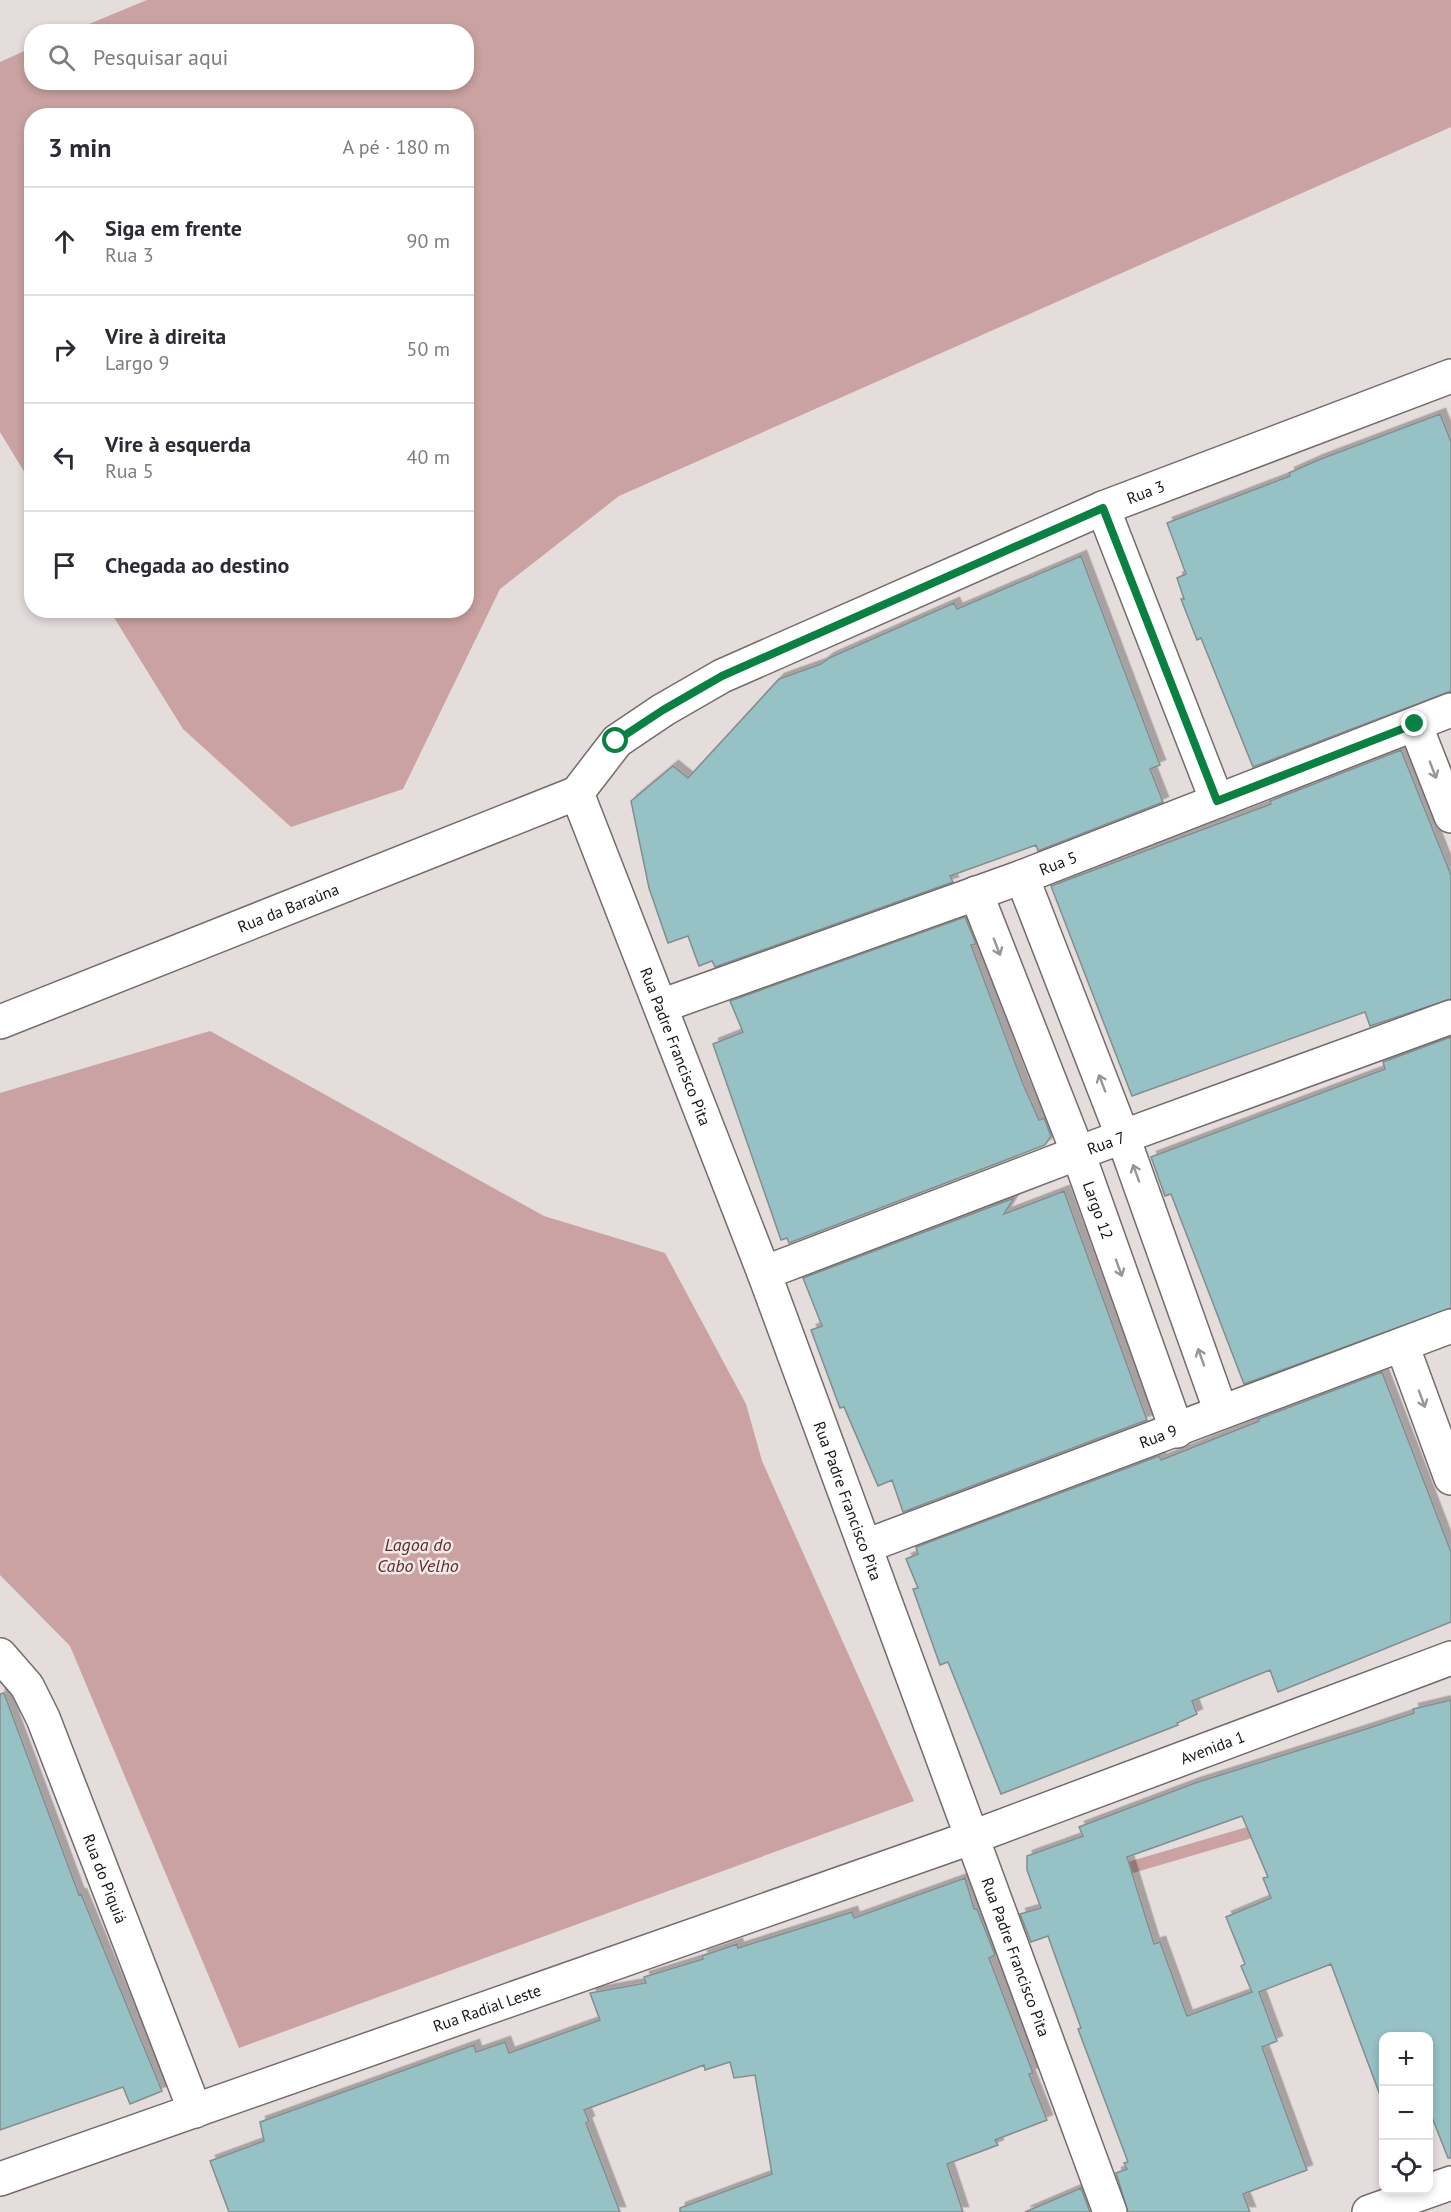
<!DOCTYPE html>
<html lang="pt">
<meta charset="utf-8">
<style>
:root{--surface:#fff;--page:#f2f2f3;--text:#2b2b33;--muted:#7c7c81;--line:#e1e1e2}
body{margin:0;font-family:"PT Sans",sans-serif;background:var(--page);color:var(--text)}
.controls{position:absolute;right:18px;bottom:18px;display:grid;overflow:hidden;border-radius:12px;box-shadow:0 3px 9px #0003}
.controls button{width:54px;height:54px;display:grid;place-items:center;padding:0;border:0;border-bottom:2px solid var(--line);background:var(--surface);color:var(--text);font:30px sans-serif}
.stop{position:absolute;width:18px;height:18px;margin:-14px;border:4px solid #0b8043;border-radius:50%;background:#fff}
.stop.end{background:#0b8043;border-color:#fff;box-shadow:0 2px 6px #0008}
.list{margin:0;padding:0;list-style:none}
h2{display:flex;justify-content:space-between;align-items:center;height:78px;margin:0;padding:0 24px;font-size:26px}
h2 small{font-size:20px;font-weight:400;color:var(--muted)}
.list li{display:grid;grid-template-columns:39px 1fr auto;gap:18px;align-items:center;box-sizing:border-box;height:108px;padding:0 24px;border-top:2px solid var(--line)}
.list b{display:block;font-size:22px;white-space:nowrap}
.list p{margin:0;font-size:20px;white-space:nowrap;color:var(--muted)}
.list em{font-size:20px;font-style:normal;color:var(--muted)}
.icon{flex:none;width:33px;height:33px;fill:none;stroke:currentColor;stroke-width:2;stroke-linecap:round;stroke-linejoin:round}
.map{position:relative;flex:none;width:1451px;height:2212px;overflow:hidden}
.search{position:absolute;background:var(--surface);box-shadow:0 3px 9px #0003;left:24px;top:24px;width:450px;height:66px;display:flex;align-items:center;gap:15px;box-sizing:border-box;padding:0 21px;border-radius:24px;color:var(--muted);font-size:22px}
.panel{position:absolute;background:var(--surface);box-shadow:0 3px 9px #0003;left:24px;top:108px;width:450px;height:510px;border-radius:24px}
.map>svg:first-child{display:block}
.water{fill:#c9a2a1}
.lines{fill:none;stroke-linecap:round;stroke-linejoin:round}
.stream{stroke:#c9a2a1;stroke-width:12}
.building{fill:#96c1c5;stroke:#858d8e;stroke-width:1.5;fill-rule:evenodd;filter:url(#shadow)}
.minor-casing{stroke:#746c6c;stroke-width:36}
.minor{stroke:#fff;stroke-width:33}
.oneway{stroke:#979696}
.route{stroke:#0b8043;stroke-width:8}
.labels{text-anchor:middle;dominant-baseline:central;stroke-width:5;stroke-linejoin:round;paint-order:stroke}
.street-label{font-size:16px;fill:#181515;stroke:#f2e9e9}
.water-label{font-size:18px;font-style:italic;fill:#602b2c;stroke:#f2e9e9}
</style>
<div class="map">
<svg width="1451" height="2212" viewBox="0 0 1451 2212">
<defs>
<filter id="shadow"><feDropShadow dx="5.5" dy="-5.5" stdDeviation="0" flood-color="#0004"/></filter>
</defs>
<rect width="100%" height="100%" fill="#e5dcdc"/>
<path class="water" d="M147,0h1304v127l-832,369 -119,93 -97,200 -112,38 -108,-98 -73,-118 356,-1v-494h-434l-1,367 -31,-51v-370l31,-14 1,34h434v-50l-394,-1z
M210,1031l334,185 121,37 81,151 16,57 152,340 -675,247 -169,-402 -70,-71v-482z"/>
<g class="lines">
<path class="stream" d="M1115,1872l150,-44"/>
</g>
<path class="building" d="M1440,414l11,28v249l-198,76 -52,-129 -4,2 -16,-41h3l-7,-21 9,-4 -19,-51 123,-47 -1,-3 29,-13z
M1081,556l79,209 -10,4 13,33 -125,49 -2,-6 -86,31 3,6 -238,85 -3,-6 -13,5 -11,-30 -20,7 -19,-55 -18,-87 42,-35 15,12 91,-99 42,-15 8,-6 125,-55 3,6z
M1401,750l50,125v124l-81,27 -5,-14 -233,84 -81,-210 220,-82 -1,-3z
M965,917l11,27 -5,1 52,139 16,36 5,-2 7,18 -6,9 -256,98 -2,-5 -6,2 -68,-196 30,-12 -13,-31z
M1451,1037v271l-207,76 -73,-190 -6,2 -14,-39 234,-88 -2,-7z
M1064,1191l83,229 -244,92 -11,-32 -14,6 -34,-79 -4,1 -29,-78 11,-4 -19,-48 211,-80 -10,16z
M1382,1372l69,180v70l-173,70 -8,-22 -78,31 5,13 -20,9 1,2 -177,69 -53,-132 -8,3 -27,-76 5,-1 -12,-29 12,-5 -2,-7 243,-91 2,4 98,-39 -1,-2z
M4,1693l75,202 2,-1 81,197 -32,13 -7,-17 -123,43v-436z
M1451,1700v458h-3l-20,-51v-70h-45v56l-3,2 -49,-131 -72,28 18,49 -15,6 45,123 -64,24 7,18h-122l-12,-39 11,-4 -3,-6 4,-1 -50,-133 3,-1 -33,-92 -17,6 -11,-28 21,-6 -14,-38v-14l56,-20 -4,-9 116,-44 171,-54 48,-16 -1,-4zM1242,1816l26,61 -5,1 8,20 -45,19 19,47 -4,2 11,26 -65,24 -27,-74 -6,2 -27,-87z
M965,1878l9,31h3l18,46 -6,3 44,115 -4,1 18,46 -52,20 3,5 -51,19 16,48h-283v-4l92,-34 -17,-99 -21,3 -4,-16 -25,8 -1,-5 -120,45 5,11 -3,2 34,89h-391l-19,-51 54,-20 -4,-19 214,-77 2,7 29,-10 4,11 91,-33 -10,-27 56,-10 -2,-6 59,-18 -1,-3 35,-12 1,4 114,-36 2,6z
M1081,2188l9,24h-65z"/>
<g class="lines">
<g class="minor-casing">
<g id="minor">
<path d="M1103,508l114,293"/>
<path d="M1415,724l36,92"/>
<path id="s1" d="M577,793l187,480 346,939"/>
<path id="s2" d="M577,793l40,-52 46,-31 59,-34 381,-168 348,-132"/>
<path d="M1022,877l101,260 98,275"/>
<path id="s3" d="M976,893l102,260 99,278"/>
<path id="s4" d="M661,1006l361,-129 429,-167"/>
<path id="s5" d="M0,1022l577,-229"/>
<path id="s6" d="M764,1273l314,-120 373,-136"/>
<path d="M1402,1345l49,133"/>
<path id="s7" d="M866,1546l585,-220"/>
<path id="s8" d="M0,1655l27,31 16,32 152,393"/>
<path id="s9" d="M0,2179l973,-342 478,-179"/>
<path d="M1369,2212l82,-29"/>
</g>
</g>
<use href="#minor" class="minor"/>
</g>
<defs><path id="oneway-shaft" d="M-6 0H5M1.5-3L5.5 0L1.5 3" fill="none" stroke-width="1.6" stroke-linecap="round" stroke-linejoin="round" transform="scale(1.5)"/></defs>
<g class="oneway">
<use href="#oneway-shaft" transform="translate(1433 770) rotate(69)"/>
<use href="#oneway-shaft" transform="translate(997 947) rotate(69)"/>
<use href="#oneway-shaft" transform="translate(1102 1083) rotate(-111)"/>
<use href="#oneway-shaft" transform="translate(1136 1173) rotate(-110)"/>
<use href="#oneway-shaft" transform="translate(1119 1268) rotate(70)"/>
<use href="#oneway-shaft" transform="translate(1201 1357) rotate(-110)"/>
<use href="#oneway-shaft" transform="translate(1422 1399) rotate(70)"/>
</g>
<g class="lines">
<path class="route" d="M616,741l47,-31 59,-34 381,-168 114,293 198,-77"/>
</g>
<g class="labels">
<g class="street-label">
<text stroke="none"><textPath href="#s2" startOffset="651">Rua 3</textPath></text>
<text stroke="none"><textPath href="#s4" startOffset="422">Rua 5</textPath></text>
<text stroke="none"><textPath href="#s5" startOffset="310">Rua da Baraúna</textPath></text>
<text stroke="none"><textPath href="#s1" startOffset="272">Rua Padre Francisco Pita</textPath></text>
<text stroke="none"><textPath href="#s6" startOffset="366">Rua 7</textPath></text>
<text stroke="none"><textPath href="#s3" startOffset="340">Largo 12</textPath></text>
<text stroke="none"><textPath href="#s7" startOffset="312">Rua 9</textPath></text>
<text stroke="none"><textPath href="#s1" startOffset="758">Rua Padre Francisco Pita</textPath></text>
<text stroke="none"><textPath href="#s9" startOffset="1287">Avenida 1</textPath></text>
<text stroke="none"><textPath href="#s8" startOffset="249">Rua do Piquiá</textPath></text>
<text stroke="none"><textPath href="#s1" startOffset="1244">Rua Padre Francisco Pita</textPath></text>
<text stroke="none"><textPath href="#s9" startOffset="516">Rua Radial Leste</textPath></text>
</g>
<g class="water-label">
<text x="418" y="1544">Lagoa do<tspan x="418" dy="21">Cabo Velho</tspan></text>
</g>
</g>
</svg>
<div class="controls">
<button>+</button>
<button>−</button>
<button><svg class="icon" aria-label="locate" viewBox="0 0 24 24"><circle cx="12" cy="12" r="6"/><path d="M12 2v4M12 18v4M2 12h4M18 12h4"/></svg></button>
</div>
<div class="stop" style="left:616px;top:741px"></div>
<div class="stop end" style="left:1415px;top:724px"></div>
<div class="search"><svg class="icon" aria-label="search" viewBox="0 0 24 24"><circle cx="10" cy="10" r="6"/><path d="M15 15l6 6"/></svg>Pesquisar aqui</div>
<section class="panel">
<h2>3 min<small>A pé · 180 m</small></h2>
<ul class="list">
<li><svg class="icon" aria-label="ahead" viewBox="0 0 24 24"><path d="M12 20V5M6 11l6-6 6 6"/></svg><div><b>Siga em frente</b><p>Rua 3</p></div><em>90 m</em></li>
<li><svg class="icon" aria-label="right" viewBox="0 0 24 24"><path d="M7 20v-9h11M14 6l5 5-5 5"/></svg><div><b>Vire à direita</b><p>Largo 9</p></div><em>50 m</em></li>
<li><svg class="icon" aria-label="left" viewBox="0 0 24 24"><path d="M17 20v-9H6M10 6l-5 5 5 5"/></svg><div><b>Vire à esquerda</b><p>Rua 5</p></div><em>40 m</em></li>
<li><svg class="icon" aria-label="arrive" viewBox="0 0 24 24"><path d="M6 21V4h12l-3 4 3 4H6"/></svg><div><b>Chegada ao destino</b></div></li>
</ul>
</section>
</div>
